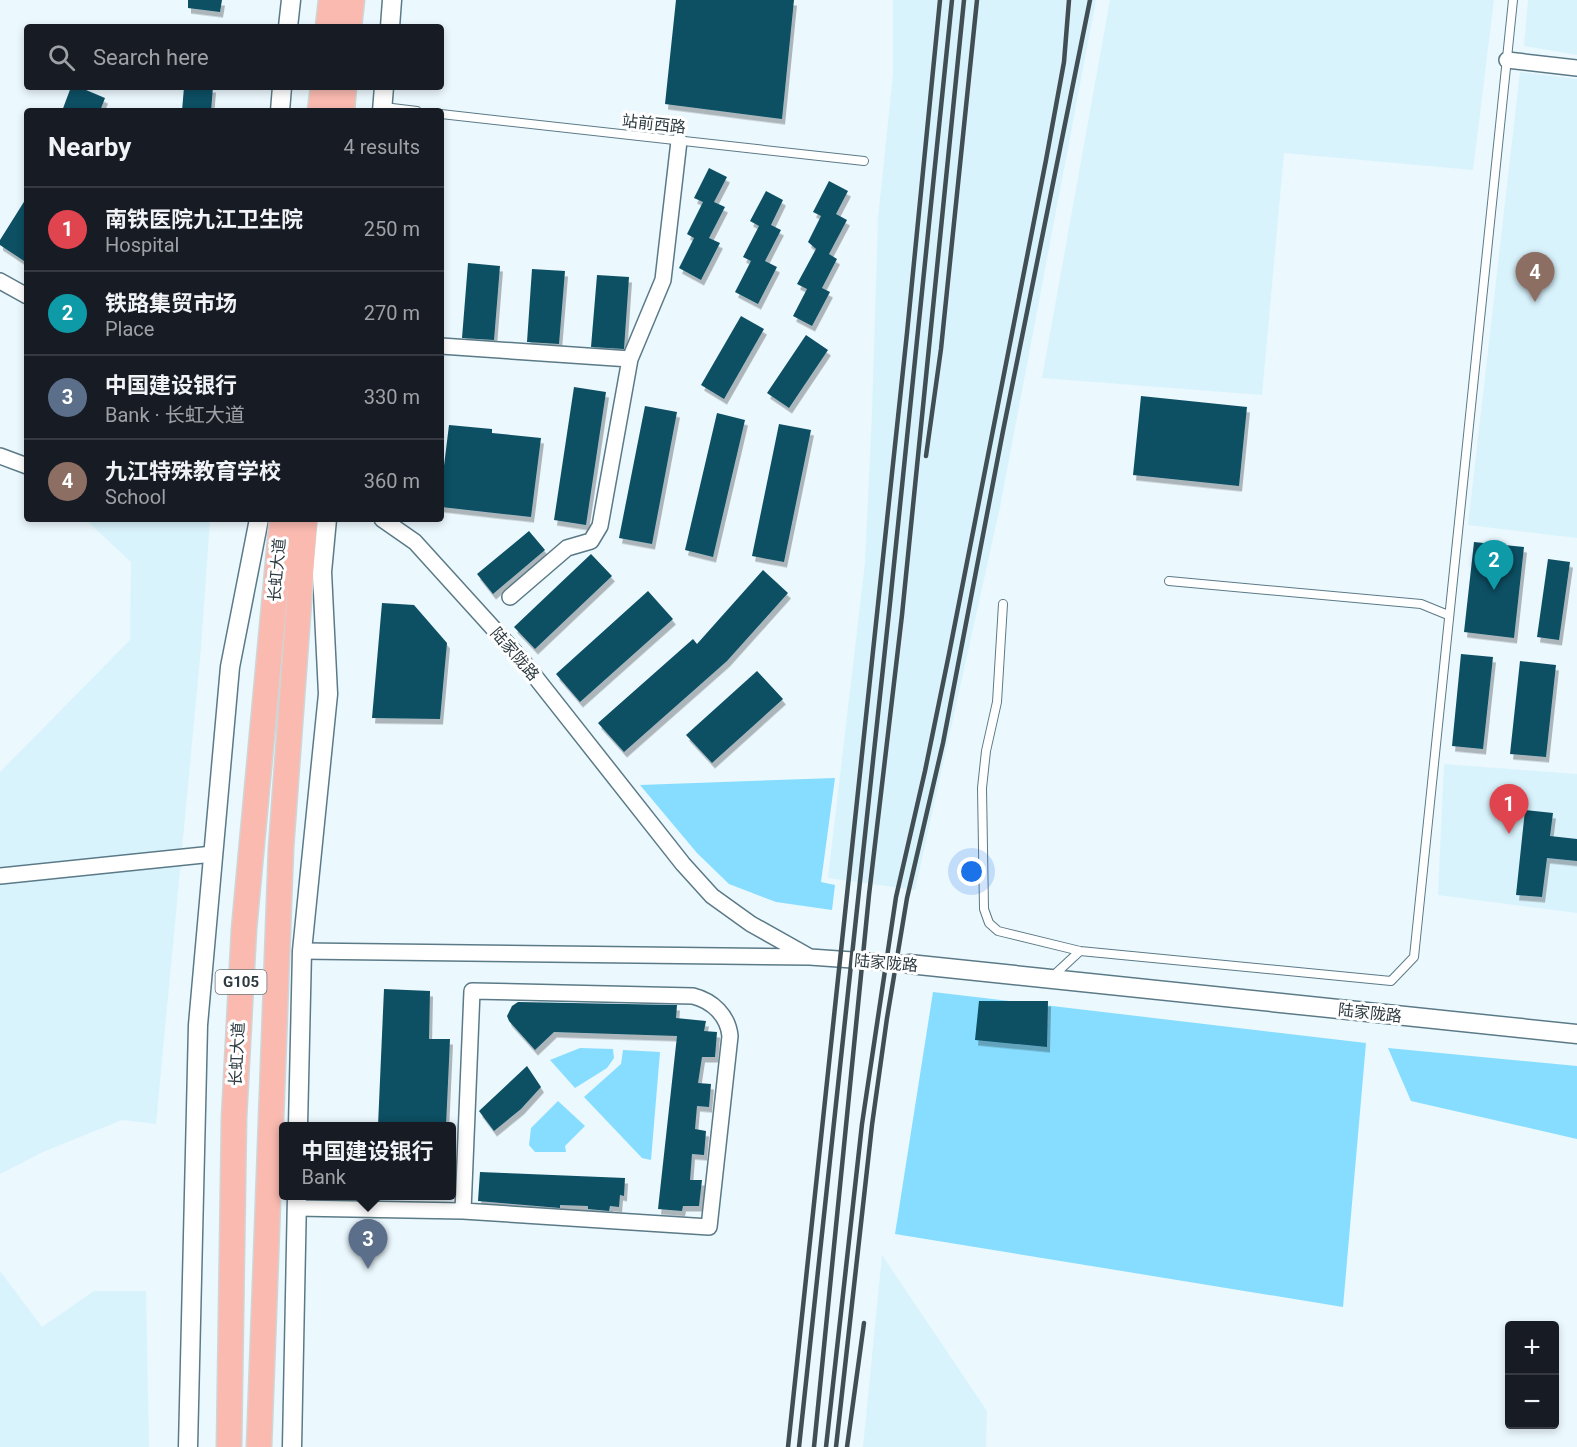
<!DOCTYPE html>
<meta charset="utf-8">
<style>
:root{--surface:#171b24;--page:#20242c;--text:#f1f3f6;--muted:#9ea1a6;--line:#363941;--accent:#d6483c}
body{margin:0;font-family:Roboto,"Noto Sans SC",sans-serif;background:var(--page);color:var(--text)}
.controls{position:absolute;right:18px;bottom:18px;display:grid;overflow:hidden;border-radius:6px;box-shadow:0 3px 9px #0003}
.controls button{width:54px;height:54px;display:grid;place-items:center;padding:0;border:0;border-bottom:2px solid var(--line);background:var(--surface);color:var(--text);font:30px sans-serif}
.you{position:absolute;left:972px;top:872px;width:21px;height:21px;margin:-15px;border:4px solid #fff;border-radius:50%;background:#1a73e8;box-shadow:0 0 0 9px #1a73e833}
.badge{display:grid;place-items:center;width:39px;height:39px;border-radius:50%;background:var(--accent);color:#fff;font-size:20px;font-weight:700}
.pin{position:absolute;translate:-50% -50px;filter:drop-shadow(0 2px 3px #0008)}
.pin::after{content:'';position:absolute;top:32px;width:21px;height:18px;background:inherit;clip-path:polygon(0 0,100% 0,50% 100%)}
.popup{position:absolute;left:279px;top:1122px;width:177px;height:78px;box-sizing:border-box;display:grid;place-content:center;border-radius:6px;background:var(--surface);filter:drop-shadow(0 2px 4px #0005);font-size:20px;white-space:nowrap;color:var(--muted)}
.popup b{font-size:22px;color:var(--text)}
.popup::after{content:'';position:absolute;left:50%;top:100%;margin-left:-12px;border:12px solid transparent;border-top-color:var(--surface)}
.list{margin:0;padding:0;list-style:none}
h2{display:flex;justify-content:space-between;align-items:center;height:78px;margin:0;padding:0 24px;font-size:26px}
h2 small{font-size:20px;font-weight:400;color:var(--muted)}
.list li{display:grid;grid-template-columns:39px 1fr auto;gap:18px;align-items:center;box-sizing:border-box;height:84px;padding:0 24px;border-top:2px solid var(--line)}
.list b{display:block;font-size:22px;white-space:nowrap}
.list p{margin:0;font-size:20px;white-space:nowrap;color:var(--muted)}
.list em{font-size:20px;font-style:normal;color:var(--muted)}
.icon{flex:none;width:33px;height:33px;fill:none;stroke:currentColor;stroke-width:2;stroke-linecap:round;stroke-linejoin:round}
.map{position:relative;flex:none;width:1577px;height:1447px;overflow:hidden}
.search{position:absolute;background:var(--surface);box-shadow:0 3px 9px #0003;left:24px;top:24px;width:420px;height:66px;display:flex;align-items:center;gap:15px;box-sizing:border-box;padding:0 21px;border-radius:6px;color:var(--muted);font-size:22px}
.panel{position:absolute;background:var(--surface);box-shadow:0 3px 9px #0003;left:24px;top:108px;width:420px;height:414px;border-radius:6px}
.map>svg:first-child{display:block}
.built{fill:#d9f3fd}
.green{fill:#86ddff}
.building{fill:#0e4f64;filter:url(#shadow)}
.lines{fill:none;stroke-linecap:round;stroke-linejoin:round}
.service-casing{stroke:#5b7a87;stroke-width:10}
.minor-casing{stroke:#5b7a87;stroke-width:18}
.tertiary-casing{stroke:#5b7a87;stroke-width:21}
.trunk-casing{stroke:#d1d4d5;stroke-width:27}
.service{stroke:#fff;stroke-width:8}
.minor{stroke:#fff;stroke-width:15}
.tertiary{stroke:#fff;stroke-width:18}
.trunk{stroke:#fabab0;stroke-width:24}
.rail{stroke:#414e54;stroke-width:4.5}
.labels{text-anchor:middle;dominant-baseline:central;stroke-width:6;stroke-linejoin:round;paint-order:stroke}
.shield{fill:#fff;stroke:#6c7579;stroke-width:1.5}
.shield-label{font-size:15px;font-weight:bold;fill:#2d3a40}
.street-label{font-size:16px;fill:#2d3a40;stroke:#fff}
</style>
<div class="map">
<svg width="1577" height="1447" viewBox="0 0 1577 1447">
<defs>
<filter id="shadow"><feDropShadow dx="3" dy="5.5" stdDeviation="0" flood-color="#0004"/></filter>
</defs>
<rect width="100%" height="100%" fill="#ebf8fe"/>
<path class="built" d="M893,0h203l-96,507 -85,383 -87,-12 37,-315 7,-151 6,-194 15,-143z
M1110,0h384l-21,170 -189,-17 -22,242 -220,-17z
M1528,0h49v55l-53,-9z
M1520,72l57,7v459l-109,-13z
M85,519h125l-9,129 -45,476 -34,-4 -79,32 -43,22v-402l130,-132 1,-78z
M1444,764l133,10v139l-139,-18z
M882,1255l105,156 -1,36h-123z
M0,1271l42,56 52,-36h52l3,156h-149z"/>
<path class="green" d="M835,778l-14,104 14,3 -3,25 -56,-8 -47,-18 -32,-31 -57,-68z
M933,992l433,51 -23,264 -448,-73z
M580,1048l33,1 1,9 -7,10 -32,20 -25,-28z
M1388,1048l189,18v73l-166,-38z
M623,1050l37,2 -9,108 -9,-2 -58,-61 37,-33z
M558,1101l27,25 -20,20 1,6h-31l-6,-7 2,-17z"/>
<path class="building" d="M188,0h34l-2,12 -32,-4z
M676,0h118l-12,119 -117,-15z
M71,87h8l26,11 -5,13h-38z
M184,87h29l-2,24h-29z
M709,168l18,9 -13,25 11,5 -16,31 11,5 -19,37 -22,-12 15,-30 -7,-4 16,-32 -9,-4z
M829,181l19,10 -12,23 11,6 -18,34 8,5 -15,29 8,4 -18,34 -19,-10 14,-27 -10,-5 19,-35 -8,-7 13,-26 -8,-4z
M766,191l17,9 -12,25 10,5 -16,31 12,6 -19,37 -23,-12 16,-31 -8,-4 16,-31 -9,-5z
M27,197v66l-27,-18v-5z
M468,263l32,3 -6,74 -32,-2z
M532,269l33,2 -6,73 -32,-2z
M597,275l32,2 -5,72 -33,-2z
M741,316l23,13 -40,70 -23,-14z
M806,335l22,15 -39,58 -22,-15z
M574,387l32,5 -20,133 -32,-5z
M1141,396l106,11 -8,79 -106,-11z
M645,406l32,6 -25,132 -33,-6z
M717,413l28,7 -32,137 -28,-7z
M779,424l32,6 -27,132 -32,-6z
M449,425l43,4v4l49,5 -10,79 -90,-10v-17z
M529,531l16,19 -52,44 -16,-20z
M1474,542l50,5 -10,91 -50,-6z
M591,554l21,22 -77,73 -21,-22z
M1548,559l22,3 -11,78 -22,-3z
M763,570l25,23 -61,68 -103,91 -26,-29 95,-84 4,5z
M648,591l25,28 -93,83 -24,-28z
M382,603l32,2 33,38 -7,76 -68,-1z
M1461,654l32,3 -10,92 -31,-3z
M1520,661l36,4 -10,92 -36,-3z
M757,671l26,28 -71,64 -26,-28z
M1525,810l28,3 -3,23 27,3v22l-30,-3 -5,39 -26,-2z
M384,989l46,2 -1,48h21l-4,87h-68z
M979,1001h69l-1,46 -72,-7z
M518,1002l159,3 -1,13 30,3 -2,10 13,1 -2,25h-13l-4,26 13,1 -2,23 -12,-1 -2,23 11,2 -2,24 -12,-1 -2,26h12l-3,26h-16l-1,5 -24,-2 19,-173 -123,-4 -19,18 -26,-29 -2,-5 5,-10z
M527,1066l14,21 -20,22 -27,22 -15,-20z
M480,1172l145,6 -1,18 -4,-1 -1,12 -9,-1 -1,5 -21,-2v-3l-28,-1v3l-82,-7z"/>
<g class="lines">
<g class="service-casing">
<path id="service" d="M384,107l33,4
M441,114l423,47
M1169,581l252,23 27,11
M1003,604l-6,98 -11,49 -4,37 2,121 5,14 9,8 82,20 311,30 23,-24 99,-957
M1053,976l27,-25"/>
</g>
<g class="minor-casing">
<path id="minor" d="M1507,60l70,8
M0,281l27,15
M441,346l189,13
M0,456l27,10
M382,519l33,23 107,118 161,204 29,32 39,28 59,33
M510,597l57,-49 24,-7 9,-15 30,-167 33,-79 16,-139
M0,876l213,-22
M302,951l508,6 99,7
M297,1208l166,3 246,16 21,-191c-2,-20 -17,-35 -37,-40l-221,-5 -9,220"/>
</g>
<g class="tertiary-casing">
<path id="tertiary" d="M288,27l3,-27
M390,27l2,-27
M280,111l2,-24
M382,111l2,-24
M909,964l668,70
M298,1126l4,-175 26,-257 -6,-122 5,-53
M188,1447l10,-422 32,-358 29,-148
M292,1447l5,-251"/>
</g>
<g class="trunk-casing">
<path id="trunk" d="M328,27l3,-27
M349,27l3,-27
M320,111l3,-24
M342,111l2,-24
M229,1447l5,-329 10,-189 38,-410
M259,1447l22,-599 24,-329"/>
</g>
<use href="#service" class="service"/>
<use href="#minor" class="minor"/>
<use href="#tertiary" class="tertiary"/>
<use href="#trunk" class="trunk"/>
<path class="rail" d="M926,456l15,-107 36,-349
M788,1447l119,-1114 33,-333
M799,1447l91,-844 62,-603
M814,1447l55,-552 33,-280 62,-615
M826,1447l36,-323 34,-227 29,-126 24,-117 97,-494 18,-98 5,-62
M836,1447l36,-322 15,-107 20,-120 36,-155 60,-312 87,-431
M847,1447l17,-124"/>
</g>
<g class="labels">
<rect class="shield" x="215.5" y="970" width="51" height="24" rx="4.5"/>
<g class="shield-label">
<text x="241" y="982">G105</text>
</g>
<g class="street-label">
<text transform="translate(654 124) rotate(6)">站前西路</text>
<text transform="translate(277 570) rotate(-85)">长虹大道</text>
<text transform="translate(515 654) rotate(49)">陆家陇路</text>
<text transform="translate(886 963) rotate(5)">陆家陇路</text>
<text transform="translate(1370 1013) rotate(6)">陆家陇路</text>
<text transform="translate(237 1054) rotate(-87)">长虹大道</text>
</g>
</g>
</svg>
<div class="controls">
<button>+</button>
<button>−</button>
</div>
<div class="you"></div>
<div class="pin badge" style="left:1509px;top:834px;background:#e0444e">1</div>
<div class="pin badge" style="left:1494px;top:590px;background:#0f9aa8">2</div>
<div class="pin badge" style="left:368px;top:1269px;background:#5c6f8a">3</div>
<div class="popup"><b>中国建设银行</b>Bank</div>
<div class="pin badge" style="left:1535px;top:302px;background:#8d6e63">4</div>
<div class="search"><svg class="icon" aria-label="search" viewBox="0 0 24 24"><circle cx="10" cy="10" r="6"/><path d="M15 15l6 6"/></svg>Search here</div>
<section class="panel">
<h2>Nearby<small>4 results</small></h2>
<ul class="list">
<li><span class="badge" style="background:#e0444e">1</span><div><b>南铁医院九江卫生院</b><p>Hospital</p></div><em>250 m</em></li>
<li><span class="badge" style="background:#0f9aa8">2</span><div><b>铁路集贸市场</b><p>Place</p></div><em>270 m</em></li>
<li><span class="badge" style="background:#5c6f8a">3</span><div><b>中国建设银行</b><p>Bank · 长虹大道</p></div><em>330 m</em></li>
<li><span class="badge" style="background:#8d6e63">4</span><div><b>九江特殊教育学校</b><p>School</p></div><em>360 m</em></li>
</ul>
</section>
</div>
